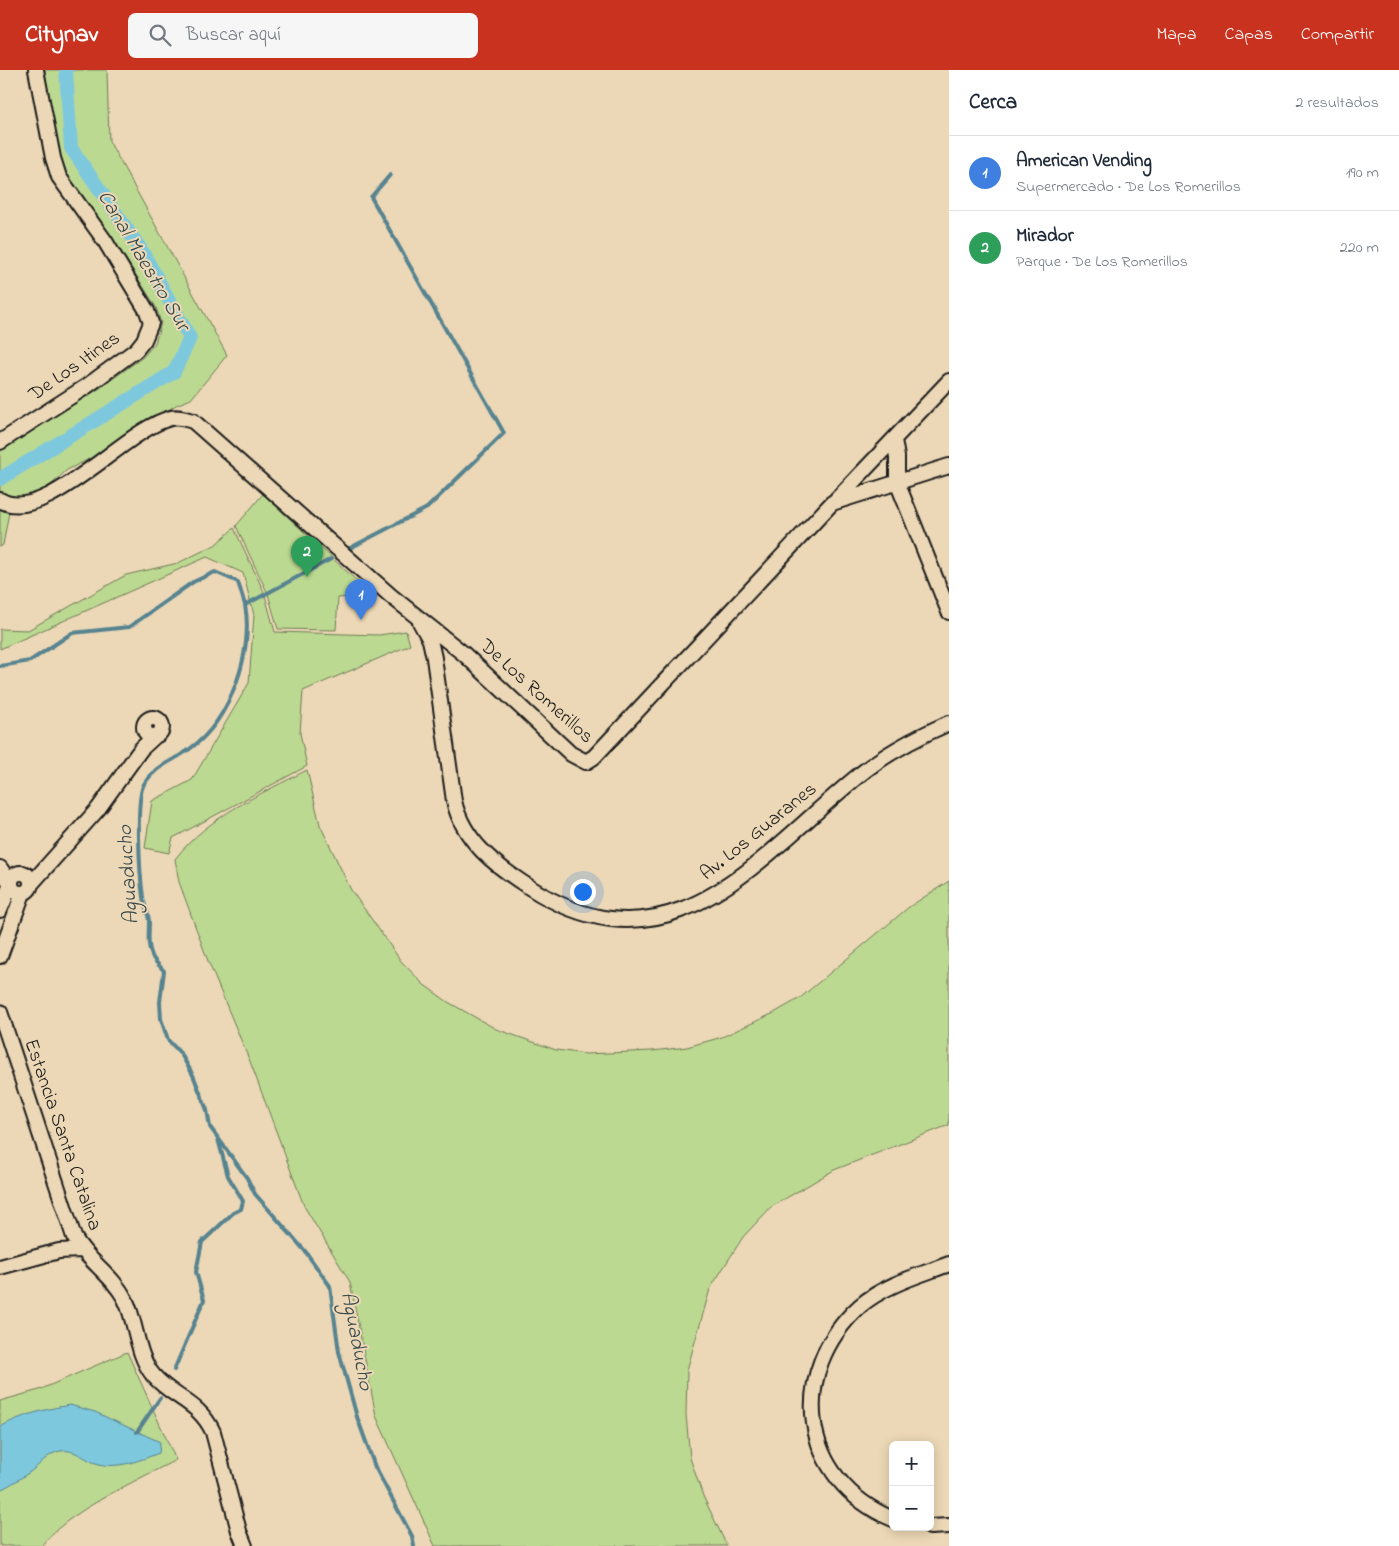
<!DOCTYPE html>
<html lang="es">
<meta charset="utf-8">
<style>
:root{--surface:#fff;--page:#f6f6f7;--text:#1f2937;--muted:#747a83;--line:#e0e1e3;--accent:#c8321e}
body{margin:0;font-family:"Indie Flower",sans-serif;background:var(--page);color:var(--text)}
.controls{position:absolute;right:15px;bottom:15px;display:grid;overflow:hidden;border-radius:8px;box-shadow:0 2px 12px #0003}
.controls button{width:45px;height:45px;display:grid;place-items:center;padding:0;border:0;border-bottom:1px solid var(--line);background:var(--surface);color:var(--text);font:25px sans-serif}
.you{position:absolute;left:582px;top:821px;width:18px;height:18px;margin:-12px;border:4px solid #fff;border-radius:50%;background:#1a73e8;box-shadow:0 0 0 8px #1a73e833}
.badge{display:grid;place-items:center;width:32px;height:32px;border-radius:50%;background:var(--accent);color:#fff;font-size:16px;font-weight:700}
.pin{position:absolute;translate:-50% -41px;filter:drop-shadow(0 1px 2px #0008)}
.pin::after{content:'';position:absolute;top:26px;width:18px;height:15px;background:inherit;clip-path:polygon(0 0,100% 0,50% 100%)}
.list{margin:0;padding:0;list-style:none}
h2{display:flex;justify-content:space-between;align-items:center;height:65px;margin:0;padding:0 20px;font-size:21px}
h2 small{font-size:16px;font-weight:400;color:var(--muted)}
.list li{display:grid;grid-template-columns:32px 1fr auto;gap:15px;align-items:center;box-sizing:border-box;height:75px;padding:0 20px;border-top:1px solid var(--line)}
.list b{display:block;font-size:19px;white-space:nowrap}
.list p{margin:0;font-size:16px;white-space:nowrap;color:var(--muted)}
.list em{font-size:16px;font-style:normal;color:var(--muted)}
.icon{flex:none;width:28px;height:28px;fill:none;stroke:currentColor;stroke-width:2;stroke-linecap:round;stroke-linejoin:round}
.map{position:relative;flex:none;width:949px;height:1476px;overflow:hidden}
header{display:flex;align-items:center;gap:30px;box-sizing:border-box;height:70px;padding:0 25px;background:var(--accent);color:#fff}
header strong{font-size:24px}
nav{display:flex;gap:28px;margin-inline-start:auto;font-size:18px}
.search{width:350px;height:45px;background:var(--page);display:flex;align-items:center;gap:12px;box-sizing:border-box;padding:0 18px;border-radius:8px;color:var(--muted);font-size:19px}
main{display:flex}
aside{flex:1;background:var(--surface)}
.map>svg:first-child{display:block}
.green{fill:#bcd991;stroke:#6c7a56}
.water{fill:#7ec8de;stroke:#578390}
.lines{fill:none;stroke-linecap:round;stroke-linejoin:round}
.stream{stroke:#578390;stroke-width:4}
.canal{stroke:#7ec8de;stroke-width:14}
.minor-casing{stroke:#1c1c1c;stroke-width:18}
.minor{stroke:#ecd8b6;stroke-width:14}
.labels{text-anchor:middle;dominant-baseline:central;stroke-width:4;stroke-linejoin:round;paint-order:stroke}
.street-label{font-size:20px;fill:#1c1c1c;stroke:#ecd8b6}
.water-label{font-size:21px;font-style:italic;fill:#34474c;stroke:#ecd8b6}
</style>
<header>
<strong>Citynav</strong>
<div class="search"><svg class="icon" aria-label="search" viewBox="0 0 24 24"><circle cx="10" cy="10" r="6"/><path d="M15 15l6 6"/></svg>Buscar aquí</div>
<nav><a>Mapa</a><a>Capas</a><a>Compartir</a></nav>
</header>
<main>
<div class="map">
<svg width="949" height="1476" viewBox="0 0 949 1476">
<rect width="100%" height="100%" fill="#ecd8b6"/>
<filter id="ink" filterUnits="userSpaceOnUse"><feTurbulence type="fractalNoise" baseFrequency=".02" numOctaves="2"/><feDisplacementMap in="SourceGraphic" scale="10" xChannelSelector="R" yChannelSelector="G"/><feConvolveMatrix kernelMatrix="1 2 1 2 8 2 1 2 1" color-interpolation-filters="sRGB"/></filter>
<g filter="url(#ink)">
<path class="green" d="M45,0h62l2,71 118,214 -36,44 -15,6 -71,46 -38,19 -27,25 -13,5 -27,-6v-44l100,-62 43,-31 12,-14 6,-20 -5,-16 -32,-51 -59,-81 -11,-36z
M263,424l109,101 -34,3 -2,32 -58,-1 -10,-35 -32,-68z
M0,438l9,4 -6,33 -3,2z
M234,458l30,64 11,40 104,3 27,-4 4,14 -107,46 -3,42 7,33 -134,72 -4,15 -24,-5 7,-47 40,-21 57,-97 5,-68 -11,-42 -36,-16 -207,92v-20l28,1 98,-55 52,-12 37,-18z
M307,700l13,55 31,65 50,71 22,23 25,18 48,27 60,21 30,4 66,-3 35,-4 35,-10 52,-24 26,-15 109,-91 40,-26v244l-115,45 -63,37 -28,30 -33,52 -23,81 -1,45 4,43 13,38 24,50h-292l-59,-130 -26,-134 -46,-76 -53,-142 -43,-103 -29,-79 -4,-23c33,-43 86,-65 132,-89z
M127,1282l49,108c-31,16 -119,57 -133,86h-43v-145l39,-11z"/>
<path class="water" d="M70,1335l25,7 65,30 -1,11c-18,7 -41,16 -60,11 -14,-3 -23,-16 -39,-13 -13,3 -20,14 -30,21 -10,7 -20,13 -30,18v-63c21,-12 46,-18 70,-22z"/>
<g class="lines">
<path class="stream" d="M350,478l77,-40 77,-75 -133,-236 19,-22
M245,535c9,47 -15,115 -54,143 -18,14 -34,16 -47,36 -9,15 -4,92 -1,113 1,8 6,17 6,25 0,12 -2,23 3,34 2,5 8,10 12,15l-4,31 1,17 7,21 13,14 12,21 14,35 3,17 37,51 8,16 50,57 25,35 9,66 18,65 18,50 37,69 2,10
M0,596l30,-5 42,-28 57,-6 64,-45 22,-10 23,10 7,23 86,-46
M174,1300l30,-70 -8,-28 6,-30 31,-29 8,-4 2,-8 -15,-25 -10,-37
M137,1362l23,-34"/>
<path class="canal" d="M0,409l174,-107 16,-34 -48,-87 -71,-103 -5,-78"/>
<g class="minor-casing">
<path id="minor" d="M894,370l3,17v25l52,130
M0,372l87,-56 49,-36 8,-10 7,-17 -4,-12 -42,-70 -46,-64 -6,-19 -17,-88
M0,430c44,27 126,-72 171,-82 7,-2 15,1 22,3l198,175 73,58 107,100 15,8 8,-5 238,-254 117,-37
M834,432l115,-121
M420,552l10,18 4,18 20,143c9,40 42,65 75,86 142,92 228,-29 329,-111 27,-22 59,-39 91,-53
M144 657a9 9 0 1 1 18 0a9 9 0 1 1-18 0Z
M0,798l11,16 -11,26
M11 813a10 10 0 1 1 20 0a10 10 0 1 1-20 0Z
M31,814l67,-75 43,-60 14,-13
M0,886l23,-63
M0,942l74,225c13,24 38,37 51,62 12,24 11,55 28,76 19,23 46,26 60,57l26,99 6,15
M0,1197l59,-16 22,-1
M893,1449c-94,-39 -106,-147 -33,-213 24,-21 60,-31 89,-42
M930,1457l19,-1"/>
</g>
<use href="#minor" class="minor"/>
</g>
</g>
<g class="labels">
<g class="street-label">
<text transform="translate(75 297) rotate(-35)">De Los Itines</text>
<text transform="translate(536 622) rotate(42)">De Los Romerillos</text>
<text transform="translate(759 762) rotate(-39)">Av. Los Guaranes</text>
<text transform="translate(62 1065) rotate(71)">Estancia Santa Catalina</text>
</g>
<g class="water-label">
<text transform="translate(143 191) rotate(59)">Canal Maestro Sur</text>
<text transform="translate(129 805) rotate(-94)">Aguaducho</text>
<text transform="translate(356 1271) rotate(79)">Aguaducho</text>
</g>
</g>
</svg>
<div class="controls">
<button>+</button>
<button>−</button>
</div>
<div class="you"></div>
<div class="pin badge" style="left:361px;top:550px;background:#3f7fe0">1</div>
<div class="pin badge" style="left:307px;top:507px;background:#2e9e5b">2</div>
</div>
<aside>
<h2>Cerca<small>2 resultados</small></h2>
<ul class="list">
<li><span class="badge" style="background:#3f7fe0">1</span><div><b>American Vending</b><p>Supermercado · De Los Romerillos</p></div><em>190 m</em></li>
<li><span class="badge" style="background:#2e9e5b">2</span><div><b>Mirador</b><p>Parque · De Los Romerillos</p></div><em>220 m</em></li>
</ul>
</aside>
</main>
